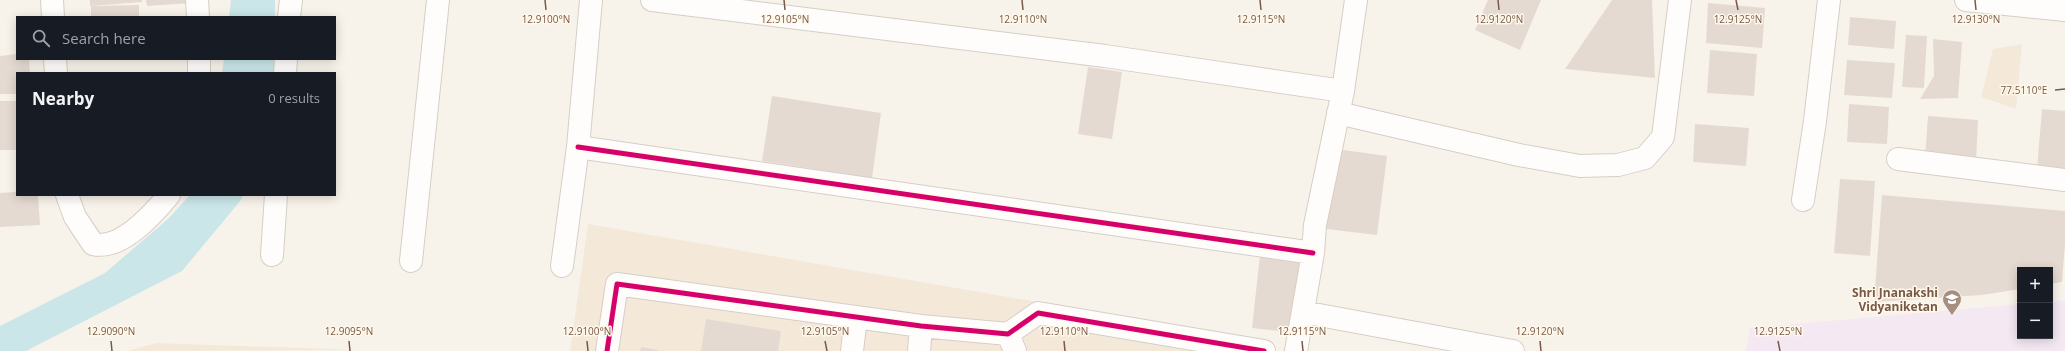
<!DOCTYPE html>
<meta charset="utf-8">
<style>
:root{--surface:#171b24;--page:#242831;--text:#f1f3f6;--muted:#9ea1a6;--line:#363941}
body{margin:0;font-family:"Open Sans",sans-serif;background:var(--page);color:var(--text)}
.controls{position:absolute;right:12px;bottom:12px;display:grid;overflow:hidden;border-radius:0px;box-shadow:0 2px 10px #0003}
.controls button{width:36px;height:36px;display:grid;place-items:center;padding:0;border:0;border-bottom:1px solid var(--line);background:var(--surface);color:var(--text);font:20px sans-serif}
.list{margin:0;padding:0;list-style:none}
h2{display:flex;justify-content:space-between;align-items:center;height:52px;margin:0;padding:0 16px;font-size:17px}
h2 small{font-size:13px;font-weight:400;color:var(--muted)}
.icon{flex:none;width:22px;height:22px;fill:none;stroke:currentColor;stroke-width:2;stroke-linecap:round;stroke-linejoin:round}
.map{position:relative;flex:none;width:2065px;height:351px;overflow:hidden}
.search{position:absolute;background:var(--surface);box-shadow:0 2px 10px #0003;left:16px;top:16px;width:320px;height:44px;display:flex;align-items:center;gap:10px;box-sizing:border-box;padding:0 14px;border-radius:0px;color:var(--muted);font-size:15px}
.panel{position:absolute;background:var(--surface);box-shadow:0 2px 10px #0003;left:16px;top:72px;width:320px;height:124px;border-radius:0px}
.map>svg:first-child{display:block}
.residential{fill:#f4e9d9}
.education{fill:#f4e9f3}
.water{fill:#cae6e9}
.building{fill:#e5dad1}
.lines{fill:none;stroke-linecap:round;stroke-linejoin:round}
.minor-casing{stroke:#d6cec6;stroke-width:24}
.minor{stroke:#fefdfc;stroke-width:22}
.cycleway-casing{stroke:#fff8eb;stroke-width:8}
.cycleway{stroke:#d6006c;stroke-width:5}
.ticks{fill:none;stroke:#785947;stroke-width:1.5}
.labels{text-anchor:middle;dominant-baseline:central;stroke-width:3;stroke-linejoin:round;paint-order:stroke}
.poi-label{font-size:12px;font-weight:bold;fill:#785947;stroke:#fff8eb;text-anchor:end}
.ticks-label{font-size:10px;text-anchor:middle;fill:#785947;stroke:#fff8eb;stroke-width:3;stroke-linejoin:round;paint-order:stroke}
</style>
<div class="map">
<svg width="2065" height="351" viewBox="0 0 2065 351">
<rect width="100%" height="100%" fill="#f8f3ea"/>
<path class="residential" d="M2022,44l-6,65 -35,-12 12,-48z
M588,224l674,117 -2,10h-690z
M156,343l205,7 -233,1z"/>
<path class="education" d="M2065,300v51h-319l4,-23 270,-24v32h30v-34z"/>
<path class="water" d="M231,0h44v17h-46z
M224,59h50v14h-52z
M190,195h53l-2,5 -59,71 -156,80h-26v-25l105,-53 63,-54z"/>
<path class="building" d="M90,0h52v2l-52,4z
M146,0h46v3l-45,3z
M1488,0h53l-21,50 -45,-20z
M1612,0h40l3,78 -90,-9z
M1708,3l57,5 -3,40 -56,-5z
M139,5v12h-48v-11z
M1850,17l46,4 -2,28 -46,-4z
M1906,35l21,1 -3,52 -22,-1z
M1933,39l29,3 -4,56 -38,1 14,-23z
M1710,50l47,4 -3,42 -47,-3z
M17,54v5h12l1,14h-13v21h-17v-38z
M1847,60l48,3 -3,35 -48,-3z
M1088,67l34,5 -10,67 -34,-5z
M772,96l109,17 -9,65 -110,-17z
M0,101h16l1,49h-17z
M1849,104l40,3 -2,37 -40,-2z
M2042,109l23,2v60l-28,-2z
M1928,116l50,4 -2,41 -51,-4z
M1695,124l54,4 -3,38 -53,-4z
M1336,149l51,7 -10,79 -59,-7z
M1840,179l35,2 -5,75 -36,-3z
M17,192v3h21l2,30 -40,2v-34z
M1882,195l183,16v33l-3,38 -12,2v-14h-30v19l-38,6 -108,7z
M1260,255l45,6 -9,72 -44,-5z
M706,319l75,12 -3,20h-77z
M641,347l17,3v1h-18z"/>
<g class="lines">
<g class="minor-casing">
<path id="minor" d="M52,0l1,17
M197,0l1,17
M652,0l453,56 238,35
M1966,0l99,10
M289,17l2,-17
M55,59l1,14
M199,59v14
M285,73l1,-14
M1338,113l181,42 61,11 38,-1 27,-7 18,-21 17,-137
M578,147l735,106
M1898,159l167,21
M67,195l8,22 18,27c28,7 61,-31 76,-49
M1803,200l12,-79 14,-121
M272,255l4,-60
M411,261l27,-261
M562,266l16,-119 13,-147
M1303,312l210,39
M1008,334l7,17
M607,351l10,-67 304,42 87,8 30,-21 226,38
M852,351l4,-34
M919,351l2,-25
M1296,351l17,-98 2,-28 28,-134 13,-91"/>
</g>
<use href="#minor" class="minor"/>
<g class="cycleway-casing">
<path id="cycleway" d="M578,147l735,106
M607,351l10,-67 304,42 87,8 30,-21 226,38"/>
</g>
<use href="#cycleway" class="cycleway"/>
</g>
<path class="ticks" d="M545,0l1,10M784,0l1,10M1022,0l1,10M1260,0l1,10M1498,0l1,10M1736,0l2,10M1975,0l1,10M2055,90l10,-1M111,341l1,10M349,341l1,10M587,341l1,10M825,341l2,10M1064,341l1,10M1302,341l1,10M1540,341l1,10M1778,341l2,10"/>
<defs>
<g id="school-pin" transform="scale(1)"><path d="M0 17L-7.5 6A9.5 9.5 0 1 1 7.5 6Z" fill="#a58f80" stroke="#fff8eb"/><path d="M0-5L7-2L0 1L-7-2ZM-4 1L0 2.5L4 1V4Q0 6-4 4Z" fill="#fff"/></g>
</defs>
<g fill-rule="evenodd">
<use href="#school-pin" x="1952" y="299"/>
</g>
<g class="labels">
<g class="poi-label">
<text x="1938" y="292">Shri Jnanakshi<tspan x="1938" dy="14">Vidyaniketan</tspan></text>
</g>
</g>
<g class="ticks-label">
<text x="546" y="23">12.9100°N</text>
<text x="785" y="23">12.9105°N</text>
<text x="1023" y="23">12.9110°N</text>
<text x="1261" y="23">12.9115°N</text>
<text x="1499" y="23">12.9120°N</text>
<text x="1738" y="23">12.9125°N</text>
<text x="1976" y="23">12.9130°N</text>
<text x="2024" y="94">77.5110°E</text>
<text x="111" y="335">12.9090°N</text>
<text x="349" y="335">12.9095°N</text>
<text x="587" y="335">12.9100°N</text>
<text x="825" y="335">12.9105°N</text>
<text x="1064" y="335">12.9110°N</text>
<text x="1302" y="335">12.9115°N</text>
<text x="1540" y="335">12.9120°N</text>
<text x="1778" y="335">12.9125°N</text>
</g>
</svg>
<div class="controls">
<button>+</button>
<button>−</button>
</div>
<div class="search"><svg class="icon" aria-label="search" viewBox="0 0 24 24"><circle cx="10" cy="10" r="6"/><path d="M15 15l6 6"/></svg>Search here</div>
<section class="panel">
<h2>Nearby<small>0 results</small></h2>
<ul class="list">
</ul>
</section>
</div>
